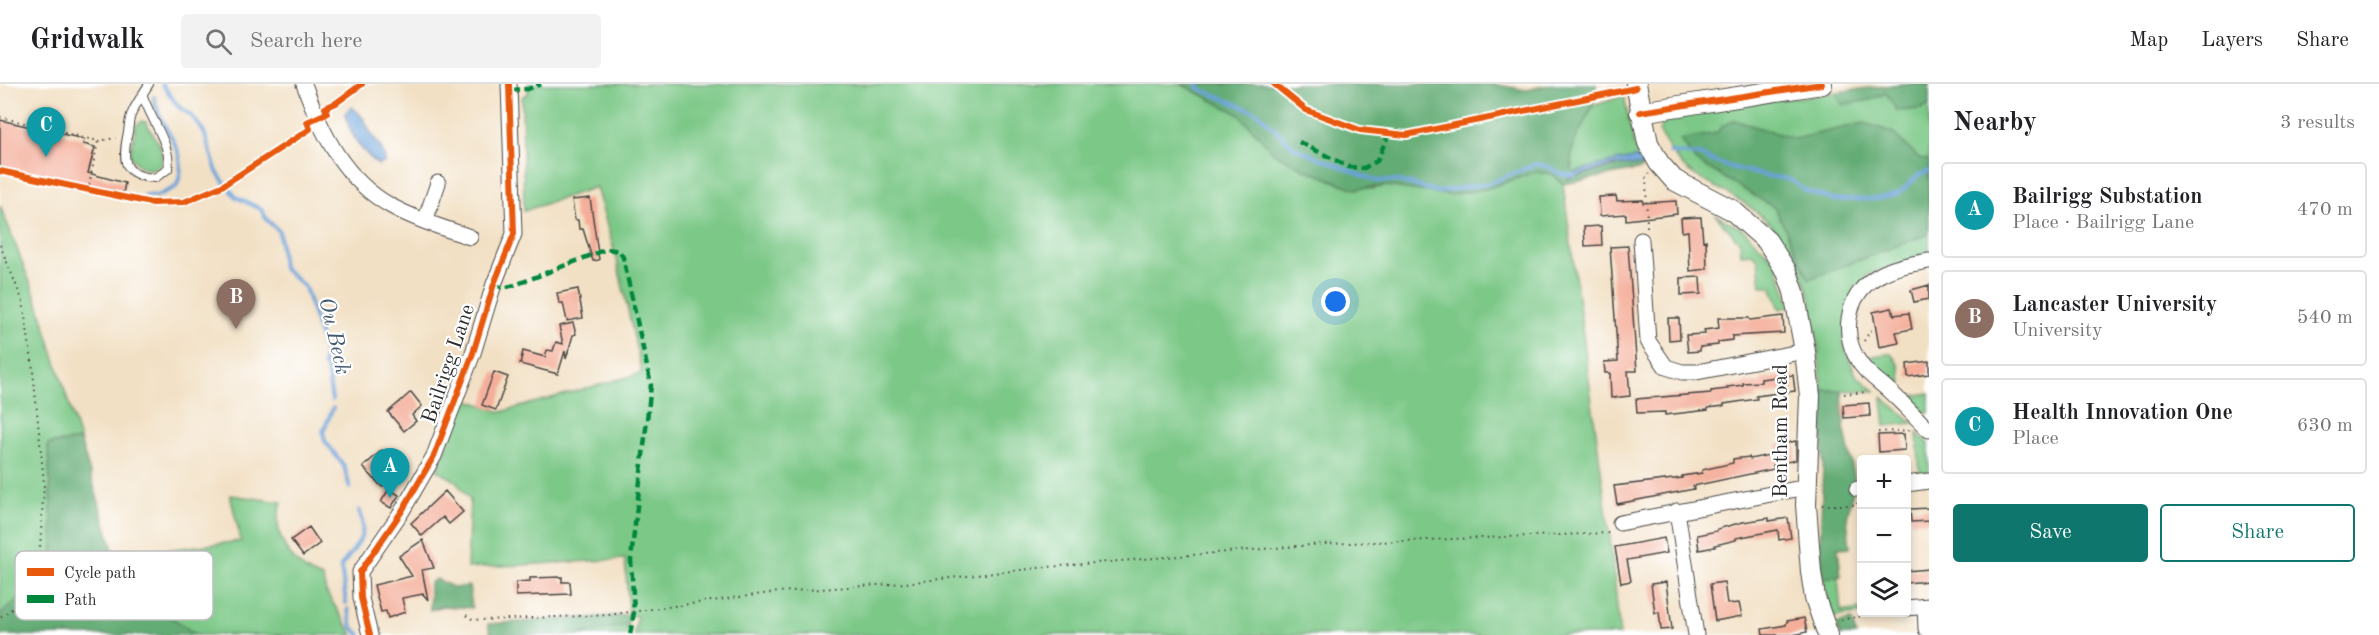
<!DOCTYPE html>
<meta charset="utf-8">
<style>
:root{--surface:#fff;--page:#f2f2f2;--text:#202124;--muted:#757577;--line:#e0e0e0;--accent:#0f766e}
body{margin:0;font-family:"Old Standard TT",serif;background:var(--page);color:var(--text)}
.controls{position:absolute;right:18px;bottom:18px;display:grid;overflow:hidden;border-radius:6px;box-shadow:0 3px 9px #0003}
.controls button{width:54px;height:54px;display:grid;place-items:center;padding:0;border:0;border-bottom:2px solid var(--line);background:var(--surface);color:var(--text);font:30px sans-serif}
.you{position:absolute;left:1336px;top:218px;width:21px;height:21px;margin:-15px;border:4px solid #fff;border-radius:50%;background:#1a73e8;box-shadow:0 0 0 9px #1a73e833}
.badge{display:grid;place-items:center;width:39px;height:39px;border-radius:50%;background:var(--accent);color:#fff;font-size:20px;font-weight:700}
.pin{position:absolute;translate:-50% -50px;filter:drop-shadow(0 2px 3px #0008)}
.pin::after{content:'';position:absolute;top:32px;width:21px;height:18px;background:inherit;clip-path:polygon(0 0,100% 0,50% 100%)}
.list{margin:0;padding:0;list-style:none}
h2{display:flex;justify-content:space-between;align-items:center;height:78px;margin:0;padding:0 24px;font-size:26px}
h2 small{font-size:20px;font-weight:400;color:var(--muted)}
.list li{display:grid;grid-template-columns:39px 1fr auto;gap:18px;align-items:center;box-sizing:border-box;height:96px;margin:0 12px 12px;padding:0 12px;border:2px solid var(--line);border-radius:6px}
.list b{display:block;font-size:22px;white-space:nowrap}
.list p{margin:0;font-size:20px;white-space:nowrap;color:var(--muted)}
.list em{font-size:20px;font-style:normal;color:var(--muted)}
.actions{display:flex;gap:12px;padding:18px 24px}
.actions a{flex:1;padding:14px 0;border:2px solid var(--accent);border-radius:6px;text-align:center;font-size:21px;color:var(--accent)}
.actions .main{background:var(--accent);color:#fff}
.icon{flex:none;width:33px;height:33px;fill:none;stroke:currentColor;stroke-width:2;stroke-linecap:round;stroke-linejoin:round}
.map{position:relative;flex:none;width:1929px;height:551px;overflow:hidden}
header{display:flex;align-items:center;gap:36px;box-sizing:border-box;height:84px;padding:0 30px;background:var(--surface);border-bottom:2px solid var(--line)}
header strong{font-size:28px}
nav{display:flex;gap:33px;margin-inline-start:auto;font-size:21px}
.search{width:420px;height:54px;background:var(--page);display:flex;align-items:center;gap:15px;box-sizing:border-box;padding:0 21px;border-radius:6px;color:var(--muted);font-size:22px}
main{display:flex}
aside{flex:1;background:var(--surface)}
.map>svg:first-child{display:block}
.green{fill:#7bc887;stroke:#537a59;stroke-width:1.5}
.forest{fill:#64ac74;stroke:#486c50;stroke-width:1.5}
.water{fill:#6ba2d9;stroke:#4b6682;stroke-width:1.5}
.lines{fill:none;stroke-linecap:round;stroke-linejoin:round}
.stream{stroke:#6ba2d9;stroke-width:4}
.building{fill:#f4ae9a}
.service-casing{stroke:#494642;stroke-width:10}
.minor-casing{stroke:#494642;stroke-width:17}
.tertiary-casing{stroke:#494642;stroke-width:22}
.path{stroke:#494642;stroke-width:2;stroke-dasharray:1.5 4.5;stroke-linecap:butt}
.service{stroke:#fff;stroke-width:8}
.minor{stroke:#fff;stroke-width:15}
.tertiary{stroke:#fff;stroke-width:20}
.quiet{stroke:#00873e;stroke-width:4.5;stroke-dasharray:9 4.5;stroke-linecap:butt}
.cycleway-casing{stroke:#fff;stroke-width:10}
.cycleway{stroke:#e8590c;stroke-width:6}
.labels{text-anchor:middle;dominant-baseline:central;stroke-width:4.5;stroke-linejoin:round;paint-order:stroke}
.street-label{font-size:21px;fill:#2b2b2b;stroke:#fff}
.water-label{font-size:22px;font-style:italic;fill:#455b71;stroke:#fff}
.key{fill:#fff;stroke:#bfbfbf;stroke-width:1.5}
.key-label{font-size:16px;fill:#2b2b2b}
</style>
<header>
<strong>Gridwalk</strong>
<div class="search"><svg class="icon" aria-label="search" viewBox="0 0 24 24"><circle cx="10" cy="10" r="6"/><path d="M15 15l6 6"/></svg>Search here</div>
<nav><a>Map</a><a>Layers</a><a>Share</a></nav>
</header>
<main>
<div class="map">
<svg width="1929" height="551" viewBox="0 0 1929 551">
<rect width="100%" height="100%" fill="#fff"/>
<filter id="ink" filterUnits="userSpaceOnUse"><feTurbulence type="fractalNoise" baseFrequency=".0167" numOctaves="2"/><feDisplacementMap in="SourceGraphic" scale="12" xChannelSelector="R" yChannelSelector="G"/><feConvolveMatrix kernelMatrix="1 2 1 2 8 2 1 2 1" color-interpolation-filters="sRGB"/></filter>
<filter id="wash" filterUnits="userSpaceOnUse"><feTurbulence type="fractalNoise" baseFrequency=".008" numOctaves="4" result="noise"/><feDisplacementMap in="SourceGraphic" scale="24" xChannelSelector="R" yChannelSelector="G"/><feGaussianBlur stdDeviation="1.35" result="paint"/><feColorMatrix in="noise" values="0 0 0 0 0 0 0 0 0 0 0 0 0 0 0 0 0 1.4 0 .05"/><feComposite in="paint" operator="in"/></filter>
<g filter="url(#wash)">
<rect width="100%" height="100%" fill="#f2e0c4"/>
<path class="green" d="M528,0h653l58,30 36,40 63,29 34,6 15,-3 62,9 36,-6 50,-17 18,2 10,10 47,354 10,97h-986l3,-19 -8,-1 -4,-56 -158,9 3,-68 -14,-19 -19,-11 29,-71 35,13 141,-39 -25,-112 -21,-74 -72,24 -2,-114 6,-3z
M1902,0h27v172l-62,19 -24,68 13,32 19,16 -53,-1c-7,-78 -10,-148 -86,-192 -39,-22 -55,-23 -77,-67l8,-14 15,-5z
M1624,12l10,49 7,14 -31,3 -37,11c-7,-24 8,-47 20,-67z
M142,37l4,1 15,26 1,15c-6,7 -12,7 -21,5l-11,-12 6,-31z
M0,121l38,98 42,137 -32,4 6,122 -54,60z
M1715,131l28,14 33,33 15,44 -11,3 -9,-23h-10l-3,-27 -6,-6 -11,1 -1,-12z
M1891,269l9,14 3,25 -35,-35z
M1929,309v20l-6,-2 -11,-10 1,-5z
M1882,313l32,26 -29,3z
M1917,349l12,10v33l-9,1z
M230,411l52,7c-13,33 10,66 41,76l3,14 27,43h-156l-76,-52 -6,-27 126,-15z
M1838,493l3,35 20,-3 1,3 2,1 -30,4 -3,-2 -8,-37z
M628,541l-2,10h-49z"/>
<path class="forest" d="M1181,0h310l35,6 27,-6h43c-1,7 -1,16 -4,23 -10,22 -26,41 -19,66l-4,5c27,-4 46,-17 75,-12l-2,3 -79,15 -10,-10 -18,-2 -50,17 -36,6 -62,-9 -32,3 -51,-20 -29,-15 -36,-40z
M1902,0h27v21l-9,4 -23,2 -11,-18 -16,7 -28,5 -6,-13z
M1734,36l61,19 69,-16 28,9 27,26 10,2v74l-120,45 -34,-71 -79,-47 -16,-21 37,-7 5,-7z
M1822,306l20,1 2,36 11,53 -8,39 3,28 -12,1 3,28 -18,2 -3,-29 3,-84z
M80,356l35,116 6,27 76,52h-197v-20l54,-49 -6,-122z
M436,495l19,9 14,-2 3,22 -29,-2 -13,4v-27z
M629,531l-1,10 -51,10h-86l-3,-11z
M1852,536l4,15h-16l-4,-11z"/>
<path class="water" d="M352,23c17,14 12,18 23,32 6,9 9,11 10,23l-7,3c-17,-15 -28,-29 -33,-52z
M1635,74l6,1 3,7 -31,-1 -45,14c10,-11 50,-19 67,-21z"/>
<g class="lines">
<path class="stream" d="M162,0l16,22 14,10 12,16 13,40 10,14 9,11 25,12 6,11 12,11 4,37 22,19 20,65 -2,13 4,4 5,31
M1196,0l4,5 58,24 37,35 81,33h23l39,11 52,-9 46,-19 13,3 13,8h13
M1670,69l29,2 24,10 43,11 23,3 15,11 29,10 45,-1 20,-5 21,-19 10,-4
M145,111l12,1 19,-9c17,-37 -17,-56 -22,-90
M333,324l-10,24 2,9 19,25 6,22
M346,519l-5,-37c16,-21 28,-29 18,-56
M348,525l4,18 8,8"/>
</g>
<g id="blocks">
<path class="building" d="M0,36l84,19 -1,5 12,3 -7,26 37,10 -2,11 -123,-27z
M1616,112l1,5 26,-1v3l33,-2 1,13 -51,6v-6l-26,2 -1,-19z
M590,114l9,62 -6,1 -10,-32h-4l-1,-9h-3l-3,-20z
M1701,133l2,24 3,-1 1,29 -17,2 -2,-40 -6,1 -1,-14z
M1601,142l1,19 -17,1 -1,-19z
M1628,162l9,125h-9l2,25 -19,2 -1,-25h-5l-1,-11 14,-1 -8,-114z
M1700,193l1,17 -20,1v-17z
M1929,201v14l-15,3 -3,-12z
M578,205l5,29 -16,3 -4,-18h-4l-2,-10z
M1892,224l2,7 15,-2 3,16 -16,3 3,11 -20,4 -6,-35z
M1783,232l1,17 -52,3v4l-14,2v3l-18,2v4l-12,1 -2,-17 19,-1 -1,-4 15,-2 -1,-10h31l1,2z
M1668,234h11l1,21 -11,1z
M573,239l3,11 -3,1 -7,24 -1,-8 -7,23 -38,-10 3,-13 22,6 2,-7 6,1 3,-9 7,2 -4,-18z
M1929,277v13l-21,3 -1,-13z
M494,288l14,5 -12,33 -14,-5z
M1793,291l2,16 -39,5 1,3 -33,5v2l-16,2v2l-43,5v-3l-28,1 -1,-14 75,-6v-2l17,-2 -1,-2 16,-2v-2l18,-1v-3z
M411,308l11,14 -10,9 4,6 -12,10 -16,-19z
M1869,319l1,13 -26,2 -1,-13z
M1904,350l1,16 -26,2 -1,-17z
M1796,357v19l-23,5 1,4 -81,17 1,3 -77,15 -3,-18 68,-8v-2l20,-3v-3l31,-7v-4l16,-2 1,2 29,-6 -2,-8z
M382,366l13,14 -7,6 6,6 -12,11 -19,-20z
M389,405l10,6 -8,13 -10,-6z
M445,407l18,21 -14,12 -6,-7 -21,19 -11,-13z
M1929,424v13l-18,1 -1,-13z
M1769,434v3l19,-3 3,20 -12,2 -1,-10 -42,8v2l-21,5v2l-16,3 -2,-15 20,-4v-2l26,-7z
M309,443l11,16 -17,13 -12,-16z
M1664,454l3,15 -40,7 4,21 -10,2 -6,-36z
M423,456l11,28 -12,2 6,30 -5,-6 -21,4 3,14 -17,6 -2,-7 -5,1 -7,-27 38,-9 -13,-20z
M1929,485v12l-23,2v-12z
M562,493v5h8l1,12 -55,2v-14l14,-1v-3z
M1666,498l6,47 -11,1 -2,-18 -4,1 -4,-29z
M1724,498l3,22 12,-1 3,13 -27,5 -5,-37z
M1804,534l3,14 -14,3h-30l-1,-6 24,-4 1,-4z"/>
</g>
</g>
<g filter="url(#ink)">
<use href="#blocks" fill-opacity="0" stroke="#494642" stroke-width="1.5"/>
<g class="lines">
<g class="service-casing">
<path id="service" d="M143,12c7,22 30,52 25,73l-13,9c-33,-2 -33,-18 -27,-46 1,-6 1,-14 4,-19 3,-8 12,-21 17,-29"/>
</g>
<g class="minor-casing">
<path id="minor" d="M304,0c17,48 40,96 87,122 25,14 53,22 79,31
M425,137l13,-38
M1641,156l7,101 18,26 16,5h15l108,-21
M1929,177c-18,3 -37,6 -53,16 -31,19 -36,61 -14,89 6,8 16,15 24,22 15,13 28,28 43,42
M1906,400l23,-3
M1857,405l5,-1
M1677,427l19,124
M1620,439l187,-36
M1925,523l1,22
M1906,524l23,-2
M370,551l-9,-37 -1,-26 42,-61 32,-55 39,-103 21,-69 20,-50 -5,-150"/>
</g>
<g class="tertiary-casing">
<path id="tertiary" d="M1636,0l12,59 11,20 15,17 58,30 35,31 20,31 7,20 11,59 5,45 -4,109 5,67 4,26 13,37
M1640,28l182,-28"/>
</g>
<path class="path" d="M0,33l98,24 -10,50
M98,57l18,-3
M1647,143l-1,-51 3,-2
M0,161l23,57 9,59 12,122 -5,81 -7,18 -16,24 -16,11
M1864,257l6,-10 6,-2
M1844,310l23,-2
M1878,348l32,-2
M1822,421h35v-2
M466,531l6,4 9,1 127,-5 170,-23 127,-9 142,-16 276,-23 287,-11
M1841,536l42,-8"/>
<use href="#service" class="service"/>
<use href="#minor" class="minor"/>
<use href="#tertiary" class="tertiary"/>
<path class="quiet" d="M510,6l18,-1 13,-5
M1299,58l50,25 15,1 13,-7 12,-28
M494,200l9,4 12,-3 92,-36 12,2 4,6 28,128 -20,174 3,53 -4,23"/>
<g class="cycleway-casing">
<path id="cycleway" d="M1274,0l32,26 54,20 46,5 230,-47
M1640,28l182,-28
M0,87l151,32 33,-1 38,-16 88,-57 -3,-7 20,-9 -2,-5 11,-5 26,-19
M370,551l-9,-37 -1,-26 42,-61 32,-55 39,-103 21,-69 20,-50 -5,-150"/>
</g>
<use href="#cycleway" class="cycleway"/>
</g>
</g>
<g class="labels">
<g class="street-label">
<text transform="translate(449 280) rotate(-71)">Bailrigg Lane</text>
<text transform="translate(1781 347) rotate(-90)">Bentham Road</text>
</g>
<g class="water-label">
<text transform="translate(334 252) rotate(77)">Ou Beck</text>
</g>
</g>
<rect x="15" y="467" width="198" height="69" rx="9" class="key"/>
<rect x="27" y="484" width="27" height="8" fill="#e8590c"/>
<rect x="27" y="511" width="27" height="8" fill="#00873e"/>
<g class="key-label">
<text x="64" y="494">Cycle path</text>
<text x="64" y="521">Path</text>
</g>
</svg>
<div class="controls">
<button>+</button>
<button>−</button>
<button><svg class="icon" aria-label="layers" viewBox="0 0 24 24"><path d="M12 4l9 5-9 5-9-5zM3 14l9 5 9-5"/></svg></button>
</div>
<div class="you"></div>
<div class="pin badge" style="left:390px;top:414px;background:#0f9aa8">A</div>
<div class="pin badge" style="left:236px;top:245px;background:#8d6e63">B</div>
<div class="pin badge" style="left:46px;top:73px;background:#0f9aa8">C</div>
</div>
<aside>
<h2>Nearby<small>3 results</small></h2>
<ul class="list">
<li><span class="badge" style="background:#0f9aa8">A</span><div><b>Bailrigg Substation</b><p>Place · Bailrigg Lane</p></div><em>470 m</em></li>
<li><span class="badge" style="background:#8d6e63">B</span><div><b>Lancaster University</b><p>University</p></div><em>540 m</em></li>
<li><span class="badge" style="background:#0f9aa8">C</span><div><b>Health Innovation One</b><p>Place</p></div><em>630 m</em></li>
</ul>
<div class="actions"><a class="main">Save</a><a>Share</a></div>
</aside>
</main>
